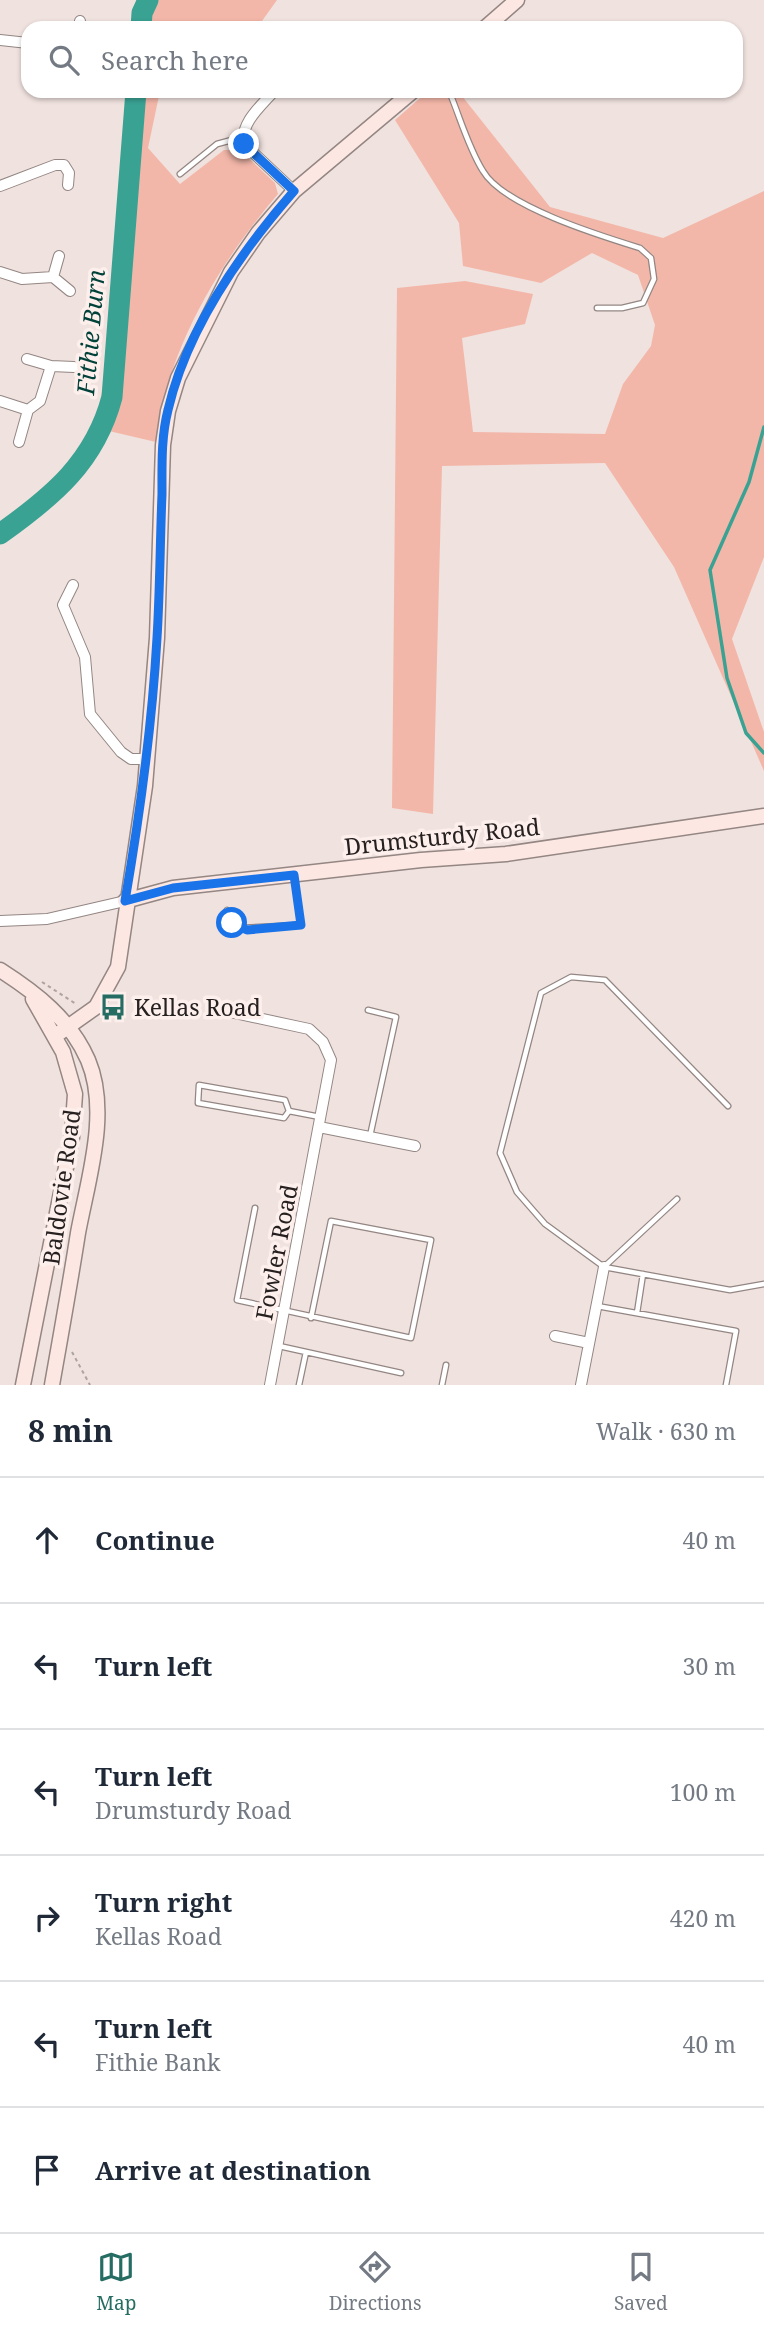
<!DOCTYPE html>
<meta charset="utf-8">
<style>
:root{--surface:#fff;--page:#f6f6f7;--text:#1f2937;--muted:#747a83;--line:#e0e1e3;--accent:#256c62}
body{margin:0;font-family:"Noto Serif",serif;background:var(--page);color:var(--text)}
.stop{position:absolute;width:21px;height:21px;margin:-16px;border:5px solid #1a73e8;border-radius:50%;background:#fff}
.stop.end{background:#1a73e8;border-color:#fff;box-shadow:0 2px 7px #0008}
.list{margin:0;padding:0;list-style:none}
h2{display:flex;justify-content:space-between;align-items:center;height:91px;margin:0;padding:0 28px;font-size:30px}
h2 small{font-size:23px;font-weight:400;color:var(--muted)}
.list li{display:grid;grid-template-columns:46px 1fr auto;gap:21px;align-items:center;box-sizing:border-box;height:126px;padding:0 28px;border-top:2px solid var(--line)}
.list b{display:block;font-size:26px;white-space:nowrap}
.list p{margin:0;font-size:23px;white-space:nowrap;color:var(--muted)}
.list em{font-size:23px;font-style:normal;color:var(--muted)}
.icon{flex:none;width:38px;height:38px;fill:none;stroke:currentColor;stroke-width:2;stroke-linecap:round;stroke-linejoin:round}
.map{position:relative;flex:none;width:764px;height:1385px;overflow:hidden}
.search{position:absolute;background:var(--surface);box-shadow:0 2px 5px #0004;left:21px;right:21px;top:21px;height:77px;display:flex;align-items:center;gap:18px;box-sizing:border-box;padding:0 24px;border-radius:21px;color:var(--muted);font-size:26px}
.sheet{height:847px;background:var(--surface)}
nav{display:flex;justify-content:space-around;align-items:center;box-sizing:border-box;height:98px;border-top:2px solid var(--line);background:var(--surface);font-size:19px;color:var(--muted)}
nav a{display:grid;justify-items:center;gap:4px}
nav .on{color:var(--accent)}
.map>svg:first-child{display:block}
.green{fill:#f3b7a9}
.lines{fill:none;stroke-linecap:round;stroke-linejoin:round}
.stream{stroke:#39a293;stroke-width:3.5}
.river{stroke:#39a293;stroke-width:21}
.service-casing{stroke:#938683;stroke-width:7}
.minor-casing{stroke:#938683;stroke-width:12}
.secondary-casing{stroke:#938683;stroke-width:17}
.path{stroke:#aea3a0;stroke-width:2;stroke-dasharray:3.5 3.5;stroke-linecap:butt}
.service{stroke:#fff;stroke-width:4.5}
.minor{stroke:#fff;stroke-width:10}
.secondary{stroke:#fde7e2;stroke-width:14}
.route{stroke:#1a73e8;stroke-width:9}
.labels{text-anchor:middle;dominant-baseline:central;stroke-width:7;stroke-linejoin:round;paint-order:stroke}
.street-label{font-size:23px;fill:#262120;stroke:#fdefec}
.poi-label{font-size:23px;fill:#262120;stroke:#fdefec;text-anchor:start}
.water-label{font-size:24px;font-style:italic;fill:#00413a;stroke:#fdefec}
</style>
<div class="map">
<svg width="764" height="1385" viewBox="0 0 764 1385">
<rect width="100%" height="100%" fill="#f0e2df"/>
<path class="green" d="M136,0h141l-20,28h-123z
M129,91h31l-12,57 32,36 44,-34h16l35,33 3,11c-59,69 -112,157 -122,248l-60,-14 15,-92z
M428,91h30l92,116 113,31 101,-47v366l-32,82 32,93v39l-90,-204 -69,-104 -163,3 -9,348 -41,-6 5,-520 68,-7 68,13 -8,30 -63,14 11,94 132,2 18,-50 28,-38 4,-21 -17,-50 -46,-22 -51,30 -78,-17 -4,-43 -64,-103z"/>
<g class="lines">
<path class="stream" d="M764,427l-15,55 -39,88 17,108 19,55 18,20"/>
<path class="river" d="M141,28l1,-15 6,-13
M0,534c52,-37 95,-72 112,-137l24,-306"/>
<g class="service-casing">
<path id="service" d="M449,91c11,26 19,56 34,80 20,35 118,65 157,77l11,10 3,21 -11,24 -21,5h-25
M180,174l37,-30 26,-7
M227,910l4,13 8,5 62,-3 -7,-49
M368,1010l28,7 -26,119
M728,1106l-123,-126 -34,-3 -30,16 -41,160 17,39 28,32 59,43 126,23 34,-6
M289,1111l-4,-11 -86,-15 -1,18 86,15 5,-7 31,6
M255,1208l-18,92 174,38 20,-98 -100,-19 -20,97
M605,1266l72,-67
M597,1306l139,25 -10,54
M637,1313l6,-39
M279,1346l122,27
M299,1385l7,-33
M442,1385l4,-20"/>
</g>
<g class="minor-casing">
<path id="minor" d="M79,28l1,-7
M366,28h23
M449,28l7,-1
M0,40l28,3
M274,91c-13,15 -34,32 -30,53l50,47
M0,186l55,-21h9l5,8 -1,12
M0,272l22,7 31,-2 6,-21
M53,277l17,14
M27,359l24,7 23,1
M0,401l28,9
M19,442l9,-32 12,-9 11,-35
M73,585l-10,20 22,52 5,57 31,38 10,7h16
M0,921l47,-2 78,-18
M225,1011l84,18 14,13 8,18 -61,325
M319,1127l96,19
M555,1336l34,7
M581,1385l23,-118"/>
</g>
<g class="secondary-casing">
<path id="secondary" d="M485,28l32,-28
M125,901l48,-13 248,-28 85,-6 258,-38
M0,970c36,23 70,49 88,90 22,52 0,119 -10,173 -8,51 -17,101 -26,152
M55,1036l41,-29 22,-40 27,-181 12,-148 6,-193 5,-34 10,-33 53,-106 27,-39 36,-42 119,-100
M23,1385l49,-248 3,-43 -12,-42 -30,-53"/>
</g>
<path class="path" d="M42,982l34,22
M72,1352l18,33"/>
<use href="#service" class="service"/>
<use href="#minor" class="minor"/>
<use href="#secondary" class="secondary"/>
</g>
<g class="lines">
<path class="route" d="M232,923l15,7 54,-5 -7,-50 -121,13 -48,13c15,-87 27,-174 32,-263 3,-48 3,-96 5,-144 0,-28 -1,-57 6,-84 19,-82 72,-157 126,-219l-50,-47"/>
</g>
<defs>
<g id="bus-bare" transform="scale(2.1)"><path d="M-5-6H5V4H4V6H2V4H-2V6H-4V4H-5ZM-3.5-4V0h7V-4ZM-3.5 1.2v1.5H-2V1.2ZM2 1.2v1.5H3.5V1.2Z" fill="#256c62" stroke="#fdefec" stroke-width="2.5" paint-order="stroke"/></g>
</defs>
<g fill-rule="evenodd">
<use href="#bus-bare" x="113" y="1007"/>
</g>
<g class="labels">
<g class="street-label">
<text transform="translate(442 836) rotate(-6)">Drumsturdy Road</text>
<text transform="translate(61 1187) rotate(-82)">Baldovie Road</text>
<text transform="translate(276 1252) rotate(-79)">Fowler Road</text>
</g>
<g class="poi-label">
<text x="134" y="1007">Kellas Road</text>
</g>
<g class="water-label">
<text transform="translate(90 332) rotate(-85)">Fithie Burn</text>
</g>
</g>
</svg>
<div class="stop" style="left:232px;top:923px"></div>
<div class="stop end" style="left:244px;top:144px"></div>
<div class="search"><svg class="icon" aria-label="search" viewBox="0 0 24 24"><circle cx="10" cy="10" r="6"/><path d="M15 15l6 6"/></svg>Search here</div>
</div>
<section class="sheet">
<h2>8 min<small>Walk · 630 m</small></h2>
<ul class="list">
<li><svg class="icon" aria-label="ahead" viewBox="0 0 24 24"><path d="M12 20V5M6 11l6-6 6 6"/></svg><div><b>Continue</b></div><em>40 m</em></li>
<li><svg class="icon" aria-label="left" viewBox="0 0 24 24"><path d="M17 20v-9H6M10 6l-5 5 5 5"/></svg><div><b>Turn left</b></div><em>30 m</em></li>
<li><svg class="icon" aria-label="left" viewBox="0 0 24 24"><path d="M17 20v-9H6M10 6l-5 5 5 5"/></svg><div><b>Turn left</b><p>Drumsturdy Road</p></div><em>100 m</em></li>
<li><svg class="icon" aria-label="right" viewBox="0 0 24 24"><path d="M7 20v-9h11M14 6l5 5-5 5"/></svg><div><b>Turn right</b><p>Kellas Road</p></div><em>420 m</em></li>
<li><svg class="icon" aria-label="left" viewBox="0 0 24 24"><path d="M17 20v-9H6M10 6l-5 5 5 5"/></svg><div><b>Turn left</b><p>Fithie Bank</p></div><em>40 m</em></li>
<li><svg class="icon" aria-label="arrive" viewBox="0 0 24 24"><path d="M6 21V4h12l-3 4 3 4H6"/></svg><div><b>Arrive at destination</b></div></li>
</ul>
</section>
<nav>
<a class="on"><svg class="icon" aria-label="map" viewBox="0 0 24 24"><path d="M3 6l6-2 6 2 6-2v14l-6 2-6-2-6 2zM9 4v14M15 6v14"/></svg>Map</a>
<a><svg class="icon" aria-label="directions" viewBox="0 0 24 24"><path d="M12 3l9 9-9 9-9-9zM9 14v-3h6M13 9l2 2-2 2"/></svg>Directions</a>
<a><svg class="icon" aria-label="saved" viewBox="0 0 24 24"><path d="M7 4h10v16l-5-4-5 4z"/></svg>Saved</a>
</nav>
